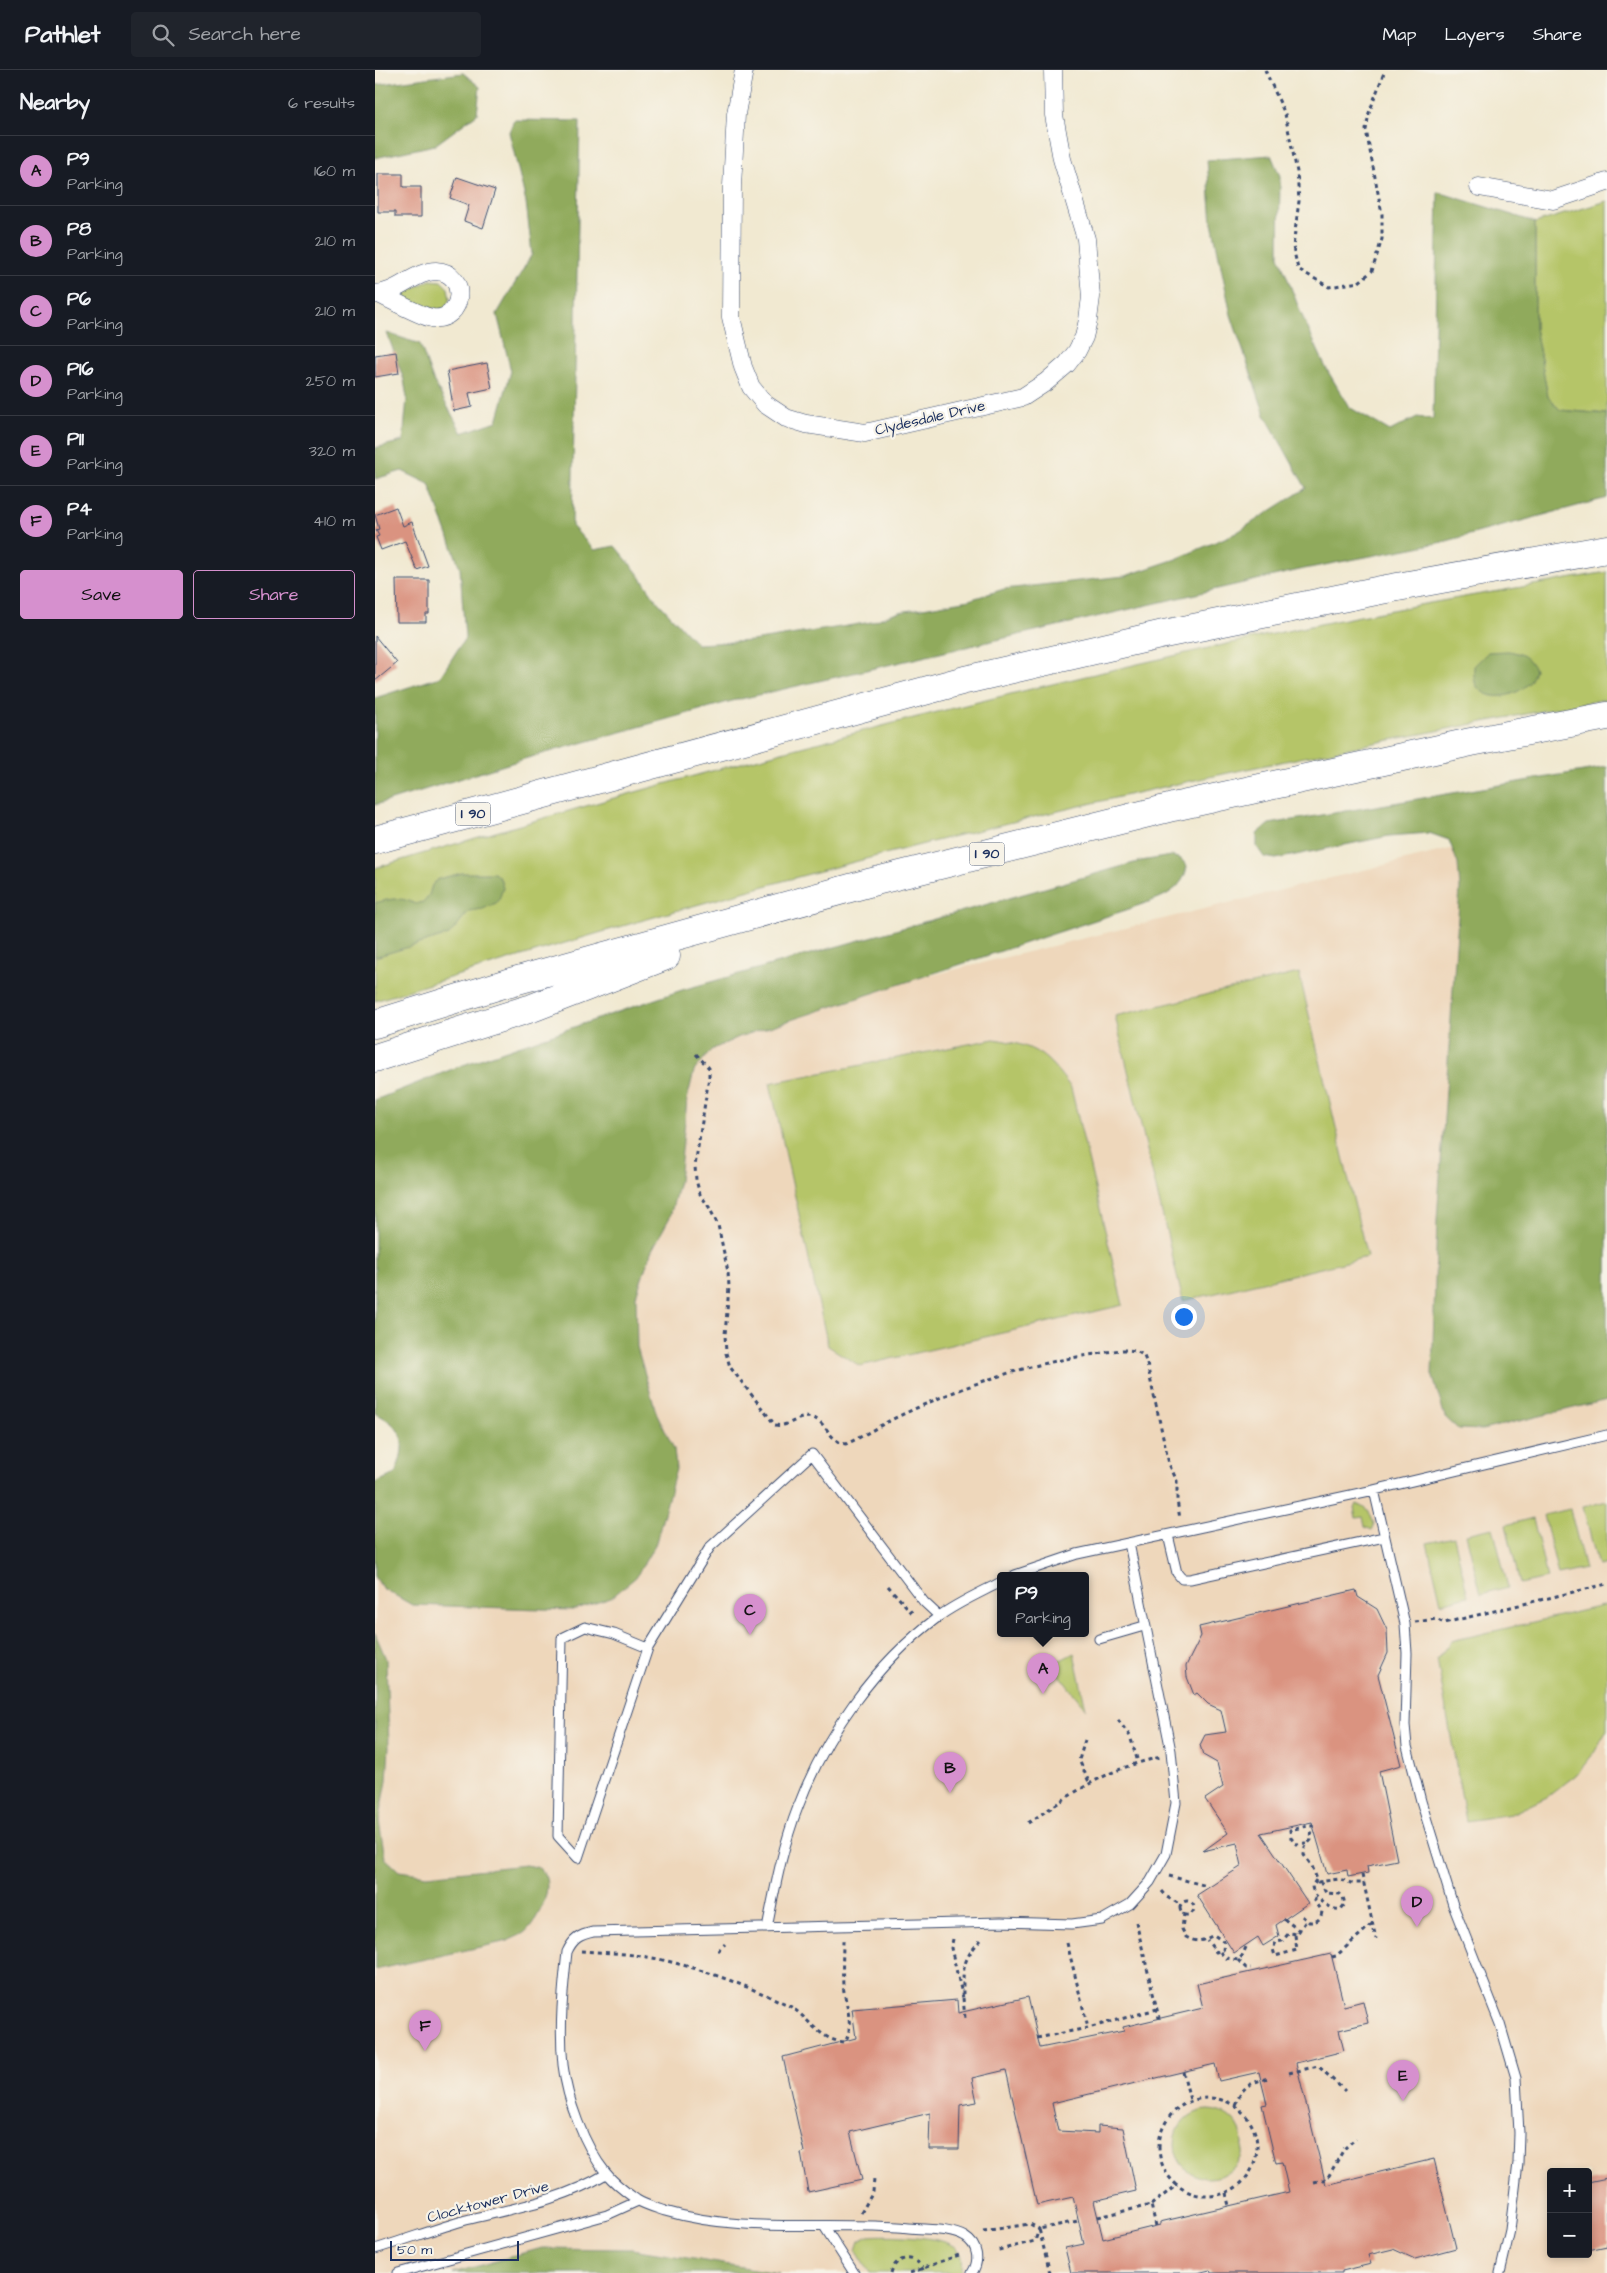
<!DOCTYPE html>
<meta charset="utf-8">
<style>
:root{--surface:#171b24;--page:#20242c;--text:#f1f3f6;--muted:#9ea1a6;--line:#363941;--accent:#d690ce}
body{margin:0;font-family:"Architects Daughter",sans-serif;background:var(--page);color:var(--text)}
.controls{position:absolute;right:15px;bottom:15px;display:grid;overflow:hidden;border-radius:5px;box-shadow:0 2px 8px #0003}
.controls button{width:45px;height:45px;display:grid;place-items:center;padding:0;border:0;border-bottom:1px solid var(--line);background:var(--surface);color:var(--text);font:25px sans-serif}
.scale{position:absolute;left:15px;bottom:12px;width:129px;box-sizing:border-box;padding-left:5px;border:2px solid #1b2f5e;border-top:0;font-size:14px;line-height:18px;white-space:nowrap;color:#1b2f5e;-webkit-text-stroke:4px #f7f3e8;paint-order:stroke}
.you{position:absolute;left:808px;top:1246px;width:18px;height:18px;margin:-12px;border:4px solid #fff;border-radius:50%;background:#1a73e8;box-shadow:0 0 0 8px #1a73e833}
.badge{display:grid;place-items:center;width:32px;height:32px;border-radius:50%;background:var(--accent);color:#111;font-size:16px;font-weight:700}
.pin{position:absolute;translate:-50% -41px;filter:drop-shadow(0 1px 2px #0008)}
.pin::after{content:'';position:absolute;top:26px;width:18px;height:15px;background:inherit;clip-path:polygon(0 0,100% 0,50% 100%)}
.popup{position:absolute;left:622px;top:1502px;width:92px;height:65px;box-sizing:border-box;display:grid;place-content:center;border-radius:5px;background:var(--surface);filter:drop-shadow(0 1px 4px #0005);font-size:16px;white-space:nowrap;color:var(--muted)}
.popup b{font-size:19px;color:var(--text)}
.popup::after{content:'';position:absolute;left:50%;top:100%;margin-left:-10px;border:10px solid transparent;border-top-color:var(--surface)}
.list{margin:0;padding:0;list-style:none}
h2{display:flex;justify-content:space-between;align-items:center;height:65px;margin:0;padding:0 20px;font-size:21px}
h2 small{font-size:16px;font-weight:400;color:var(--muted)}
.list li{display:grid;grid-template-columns:32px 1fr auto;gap:15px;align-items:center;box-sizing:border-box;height:70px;padding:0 20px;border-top:1px solid var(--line)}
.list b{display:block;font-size:19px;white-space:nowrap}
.list p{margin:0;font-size:16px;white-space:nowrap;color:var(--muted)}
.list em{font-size:16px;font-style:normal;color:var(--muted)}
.actions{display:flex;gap:10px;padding:15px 20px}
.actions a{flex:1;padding:11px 0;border:1px solid var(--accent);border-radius:5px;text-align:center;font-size:18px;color:var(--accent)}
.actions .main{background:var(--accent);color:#111}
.icon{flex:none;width:28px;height:28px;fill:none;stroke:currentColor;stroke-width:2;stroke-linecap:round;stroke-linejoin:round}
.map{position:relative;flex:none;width:1232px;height:2203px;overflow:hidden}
header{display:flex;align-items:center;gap:30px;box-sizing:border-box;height:70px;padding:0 25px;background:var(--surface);border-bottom:1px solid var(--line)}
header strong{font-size:24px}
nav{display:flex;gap:28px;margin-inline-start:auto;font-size:18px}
.search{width:350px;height:45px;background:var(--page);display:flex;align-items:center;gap:12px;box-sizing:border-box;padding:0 18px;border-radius:5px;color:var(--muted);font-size:19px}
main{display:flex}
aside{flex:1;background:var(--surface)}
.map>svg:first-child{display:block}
.built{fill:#eed7bb;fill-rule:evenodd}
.green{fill:#b5c568;stroke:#687a63}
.forest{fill:#90aa5c;stroke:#566c5d}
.building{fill:#da9380;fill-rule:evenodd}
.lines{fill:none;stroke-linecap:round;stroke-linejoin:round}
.lane-casing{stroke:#3b4b6f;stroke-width:11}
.street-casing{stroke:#3b4b6f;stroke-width:19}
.highway-casing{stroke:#3b4b6f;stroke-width:29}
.path{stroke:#3b4b6f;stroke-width:3;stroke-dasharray:4 4;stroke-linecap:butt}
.lane{stroke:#fff;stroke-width:9}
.street{stroke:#fff;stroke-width:18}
.highway{stroke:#fff;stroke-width:28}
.labels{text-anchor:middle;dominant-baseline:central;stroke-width:4.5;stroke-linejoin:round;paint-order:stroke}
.shield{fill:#f7f3e8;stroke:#5d6a87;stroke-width:1}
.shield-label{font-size:14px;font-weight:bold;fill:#1b2f5e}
.street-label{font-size:15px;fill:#1b2f5e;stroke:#f7f3e8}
</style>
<header>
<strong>Pathlet</strong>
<div class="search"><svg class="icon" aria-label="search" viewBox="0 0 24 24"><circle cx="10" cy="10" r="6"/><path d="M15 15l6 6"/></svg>Search here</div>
<nav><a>Map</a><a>Layers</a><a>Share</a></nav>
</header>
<main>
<aside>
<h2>Nearby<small>6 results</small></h2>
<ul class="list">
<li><span class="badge">A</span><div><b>P9</b><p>Parking</p></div><em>160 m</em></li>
<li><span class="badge">B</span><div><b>P8</b><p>Parking</p></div><em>210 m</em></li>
<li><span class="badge">C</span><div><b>P6</b><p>Parking</p></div><em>210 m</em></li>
<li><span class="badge">D</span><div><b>P16</b><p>Parking</p></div><em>250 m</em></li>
<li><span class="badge">E</span><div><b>P11</b><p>Parking</p></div><em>320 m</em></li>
<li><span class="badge">F</span><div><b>P4</b><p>Parking</p></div><em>410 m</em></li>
</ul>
<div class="actions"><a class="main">Save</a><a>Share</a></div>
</aside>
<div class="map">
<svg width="1232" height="2203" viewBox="0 0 1232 2203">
<rect width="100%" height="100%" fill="#f7f3e8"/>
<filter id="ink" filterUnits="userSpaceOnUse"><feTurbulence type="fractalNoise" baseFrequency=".02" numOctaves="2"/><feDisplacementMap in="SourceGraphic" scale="10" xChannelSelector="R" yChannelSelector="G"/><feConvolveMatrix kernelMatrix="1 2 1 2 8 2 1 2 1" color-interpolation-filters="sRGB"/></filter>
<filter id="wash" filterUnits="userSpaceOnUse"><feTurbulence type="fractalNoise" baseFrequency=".0096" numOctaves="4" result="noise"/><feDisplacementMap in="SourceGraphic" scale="20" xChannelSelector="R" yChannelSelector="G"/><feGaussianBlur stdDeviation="1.12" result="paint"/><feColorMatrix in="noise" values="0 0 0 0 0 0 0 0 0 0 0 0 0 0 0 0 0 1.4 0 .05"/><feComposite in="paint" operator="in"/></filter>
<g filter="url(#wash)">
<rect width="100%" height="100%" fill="#f1e9d1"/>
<path class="built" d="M1232,741v1462h-1232v-704l274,-525zM626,1505h84v58h-84zM1176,2102h37v82h-37z"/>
<path class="green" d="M1232,131v213l-47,-4 -12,-13 -13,-69v-105z
M55,210l11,1 7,7 2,11 -6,10 -11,2 -28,-13v-5z
M1232,502v127c-163,30 -326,61 -488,98 -251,57 -499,127 -744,204v-133c313,-95 629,-178 950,-245 93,-19 188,-34 282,-51z
M924,903l68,284 -184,44 -68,-285z
M619,969c43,7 52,15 77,49l52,217 -263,61 -32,-20 -58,-263z
M1232,1431v63l-9,2 -15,-59z
M982,1434c11,4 15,10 17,22l-2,4 -7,-3 -2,-10 -7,1 -2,-11z
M1195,1439l15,60 -27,6 -14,-60z
M1158,1448l14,60 -27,6 -14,-59z
M1118,1458l15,59 -27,7 -15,-60z
M1079,1467l14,59 -27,7 -14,-60z
M1232,1535v125l-13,23 -18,22 -29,22 -36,17 -45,7 -29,-162 14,-18z
M699,1583l12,56 -35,-44z
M800 2074a34 34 0 1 1 68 0a34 34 0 1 1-68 0Z
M494,2166c17,-2 75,0 88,12 7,7 6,16 4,25h-91l-14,-23 3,-9z"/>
<path class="forest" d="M88,3l17,14 -3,27 -42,31 -60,13v-73z
M139,50l66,1 -8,405 22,24 21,-4 21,25 21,30 40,43 55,-3 120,-19 22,-9 75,-13 35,-11 121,-13 51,-17 60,-26 70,-45 -41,-73 -34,-100 -19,-92 -5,-63 64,-5 9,21 -1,80 21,55 26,57 23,39 41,24 27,-14 16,2 5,-227 97,30v106l13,69 12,13 47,4v84l-164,44 -139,27 -572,132 -208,58 -149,46v-107l65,-21 25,-39 -5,-70 -31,-84 -27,-13 -27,8v-31l28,-7 4,-43 -3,-18 -17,-47 33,11 13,36 29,53 35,-12 14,-50 -14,-57 35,-60 -6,-52 -17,-70z
M1133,581c14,2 21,6 27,19 -2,5 -4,12 -8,15 -12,11 -35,17 -48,4 -6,-5 -5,-16 -5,-23l14,-14z
M1232,697v633l-125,30 -24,-1 -13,-12 -13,-43 5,-154 23,-332 -2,-24 -9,-24 -20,-7 -40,3 -113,23 -12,-2 -7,-10v-13l12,-10z
M796,786l10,3 6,7c-4,30 -36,34 -61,44l-387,127 -28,13 -17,21 -7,29 -8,81 -9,36 -19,35 -15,44 1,51 19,65 18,37 2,20 -20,74 -20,34 -25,21 -38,12 -161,-5 -30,-17 -7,-12v-93l20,-9c12,-30 11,-46 -20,-61v-313l85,-34 222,-76 459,-129z
M87,803h32l6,5 3,10 -5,14 -15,7 -14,2 -20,24 -74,22v-54c14,-4 27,-7 40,1l8,-2 6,-7 3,-10 6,-6z
M0,1563l11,26 3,87 -2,35 -8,41 6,36 14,13 28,4 98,-10c5,1 11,1 15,4 17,14 -1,48 -12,60 -4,6 -14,8 -20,12l-133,29z
M167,2178l90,1 147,24h-326z"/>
<g id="blocks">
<path class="building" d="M3,104h25v13h18v30h-26v-5h-17z
M82,107l38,13 -12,38 -19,-7 5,-16 -19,-7z
M21,282l3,21 -24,4v-22z
M112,293l5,25 -23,5 3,14 -18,4 -7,-40z
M21,437l7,19 9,-4 16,44 -11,4 -12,-29 -24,9 -5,-13 3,-1 -3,-6 3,-1 -4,-14z
M21,510h33v34h-3v8h-29z
M0,566l22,27 -22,18z
M981,1520l2,7 19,12 10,21 1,23 -10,22 23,90 -22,6 18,89 -30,6 1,7 -20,4 -1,-7 -20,4 -15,-52 -51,11 47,70 -32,22 3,11 -16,10 -5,-9 -24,16 -37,-58 45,-29 -5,-23 -34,8 25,-18 -23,-34 18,-12 -6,-24 -14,-8 -3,-10 5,-10 21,-3 -5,-22 -13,-6 -11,-11 -3,2 -7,-18 -1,-11 15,-30 -2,-9z
M956,1884l13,52 19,-5 5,22 -29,7 5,21 -48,12 30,122 108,-26 22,89 -41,11 -22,-10 -25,6 3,9 -29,7v2h-131l-1,-3 -13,3h-126l-6,-25 19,-4 -11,-47 -36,8 -31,-135 -34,8 5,24 -17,3 -1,44h-30l1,-36 -80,19 12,48 -54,12 -7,-39 3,-1 -21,-95 73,-19 -4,-29 105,-9 1,13 70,-16 12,51 84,-17 -1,-4 80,-19 -6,-24zM840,1994l4,17 40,-9 8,32 -5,1 14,58 6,-1 7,30 -129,30v3l-57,14 -9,-38 42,-10 -13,-63 -25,-2v7l-40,-2 -6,-28z
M1232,2108v68l-19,4v-68z"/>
</g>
</g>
<g filter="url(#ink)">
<use href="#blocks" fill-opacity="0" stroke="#3b4b6f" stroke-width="1"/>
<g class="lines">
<g class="lane-casing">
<path id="lane" d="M999,1420l31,134 2,29 -2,72 2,21 14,55 32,104 47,119 16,54 3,55 -1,30 -8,67 -10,43
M793,1465l9,38 5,6h8l194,-42
M640,1505l62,-21 297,-64 233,-55
M724,1569l45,-13
M273,1578l-34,-14 -29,-7 -23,11 -4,198 20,22 70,-210 62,-101 102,-93 112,148 15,14
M392,1858c8,-40 16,-83 31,-121 28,-74 77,-143 140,-190 19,-14 42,-24 63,-35
M449,2156l30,47
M0,2179c30,-9 60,-20 91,-29 48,-12 97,-20 140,-46
M23,2203l209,-58 31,-14
M597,2203c8,-12 6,-28 -7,-36 -16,-9 -38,-7 -56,-9 -79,-7 -167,6 -244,-17 -9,-3 -20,-6 -28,-11 -10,-7 -24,-18 -31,-27 -22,-27 -39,-74 -43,-108 -4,-37 0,-77 4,-113 6,-13 12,-17 26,-20l408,-10 71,2 30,-4 28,-16 20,-22 16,-28 10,-51 -5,-52 -42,-208"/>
</g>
<g class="street-casing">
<path id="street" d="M369,0l-8,44 -4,72 -1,131 12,50 8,20 14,17 21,14 20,6 59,9 158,-36 23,-15 21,-18 10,-13 7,-14 4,-17 3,-23 -5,-58 -24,-80 -8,-44 -1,-45
M1104,117l74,13 54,-18
M0,224c22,0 40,-23 61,-23 33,1 28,51 -4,47 -12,-2 -40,-18 -53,-24"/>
</g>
<g class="highway-casing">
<path id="highway" d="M0,770l590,-160 199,-46 217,-44 226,-41
M0,954l132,-41 365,-101 301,-75 298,-65 136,-26
M0,988l157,-50 134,-52"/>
</g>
<path class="path" d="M890,0l20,44 12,58 2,29 -6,46 5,22 31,18 30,-5 13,-11 10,-32v-25l-16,-84 3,-17 16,-43
M321,984l13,14v9l-14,89 1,14 4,14 9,13 9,18 10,47 1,15 -4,48 1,18 4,14 45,58c14,3 23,-11 38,-7 14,4 16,24 33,26 16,-7 31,-17 47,-25 66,-32 131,-55 203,-65 14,-2 36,-9 48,2l3,8 22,100 8,17v19l3,19
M513,1516l26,29
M1040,1552l21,-3 8,4 163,-39
M743,1650l12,16 8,26
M710,1670l-6,20 10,22
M653,1753c47,-31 77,-54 133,-66
M932,1773l-11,1 -5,-6 -1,-8 22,-5 -1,15 -6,7 -1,8 8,11 6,16 21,-3 12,4h14
M987,1805l14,64
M794,1806l38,10
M941,1810l-4,6c0,10 20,26 29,23l4,-5 -2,-7 -3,-3 -14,-1 -5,-10
M787,1821l5,6 14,8
M805 1838a7 7 0 1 1 14 0a7 7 0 1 1-14 0Z
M809,1843l-2,16 4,8c13,7 17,3 28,-2l10,7 -1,8 -7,2 -9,-12
M927,1846l7,6c8,0 12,-2 13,-11l-7,-10v-4
M909,1849l16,12
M761,1852l23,96
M920,1865l2,15 -22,6 -2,-7 3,-7 6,-1 7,-8 8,1 9,-13
M578,1869l-2,9 12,50c0,-29 -2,-38 19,-59
M692,1873l21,85
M206,1881c17,1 35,2 53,4 49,6 107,28 152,49 22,11 32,37 59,38 10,-16 0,-39 -2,-57 -1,-15 0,-31 0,-47
M343,1881l7,-7
M845,1882l6,6 12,2 4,-4 5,-11
M957,1887l4,-1 37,-33
M863,1890l8,8h5
M588,1928l2,20
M662,1968l51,-10 69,-19
M808,2002l7,28
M914,2003l29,-7 27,25
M784 2077a49 49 0 1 1 98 0a49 49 0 1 1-98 0Z
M860,2035c9,-20 13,-21 33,-27
M939,2112l13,-3 17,-30 12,-11
M851,2123l3,13
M776,2135l26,-20
M486,2143l12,-21 1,-13
M723,2147l53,-12 5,21
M608,2161l47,-7 9,5 -4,12 -40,10
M516,2203c5,-19 28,-19 33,0
M535,2203l49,-18
M675,2203l-11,-44 39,-8"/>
<use href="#lane" class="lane"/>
<use href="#street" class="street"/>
<use href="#highway" class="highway"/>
</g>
</g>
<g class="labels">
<g class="shield">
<rect x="80.5" y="732.5" width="35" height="23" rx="4"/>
<rect x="594.5" y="772.5" width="35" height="23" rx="4"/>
</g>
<g class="shield-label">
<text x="98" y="744">I 90</text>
<text x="612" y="784">I 90</text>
</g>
<g class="street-label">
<text transform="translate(555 348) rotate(-13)">Clydesdale Drive</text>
<text transform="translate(113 2132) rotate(-15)">Clocktower Drive</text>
</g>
</g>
</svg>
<div class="controls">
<button>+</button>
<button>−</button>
</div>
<div class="scale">50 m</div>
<div class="you"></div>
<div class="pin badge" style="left:668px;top:1624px">A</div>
<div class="popup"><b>P9</b>Parking</div>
<div class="pin badge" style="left:575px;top:1723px">B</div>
<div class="pin badge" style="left:375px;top:1565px">C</div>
<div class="pin badge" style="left:1042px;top:1857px">D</div>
<div class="pin badge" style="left:1028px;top:2031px">E</div>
<div class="pin badge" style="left:50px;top:1981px">F</div>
</div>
</main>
